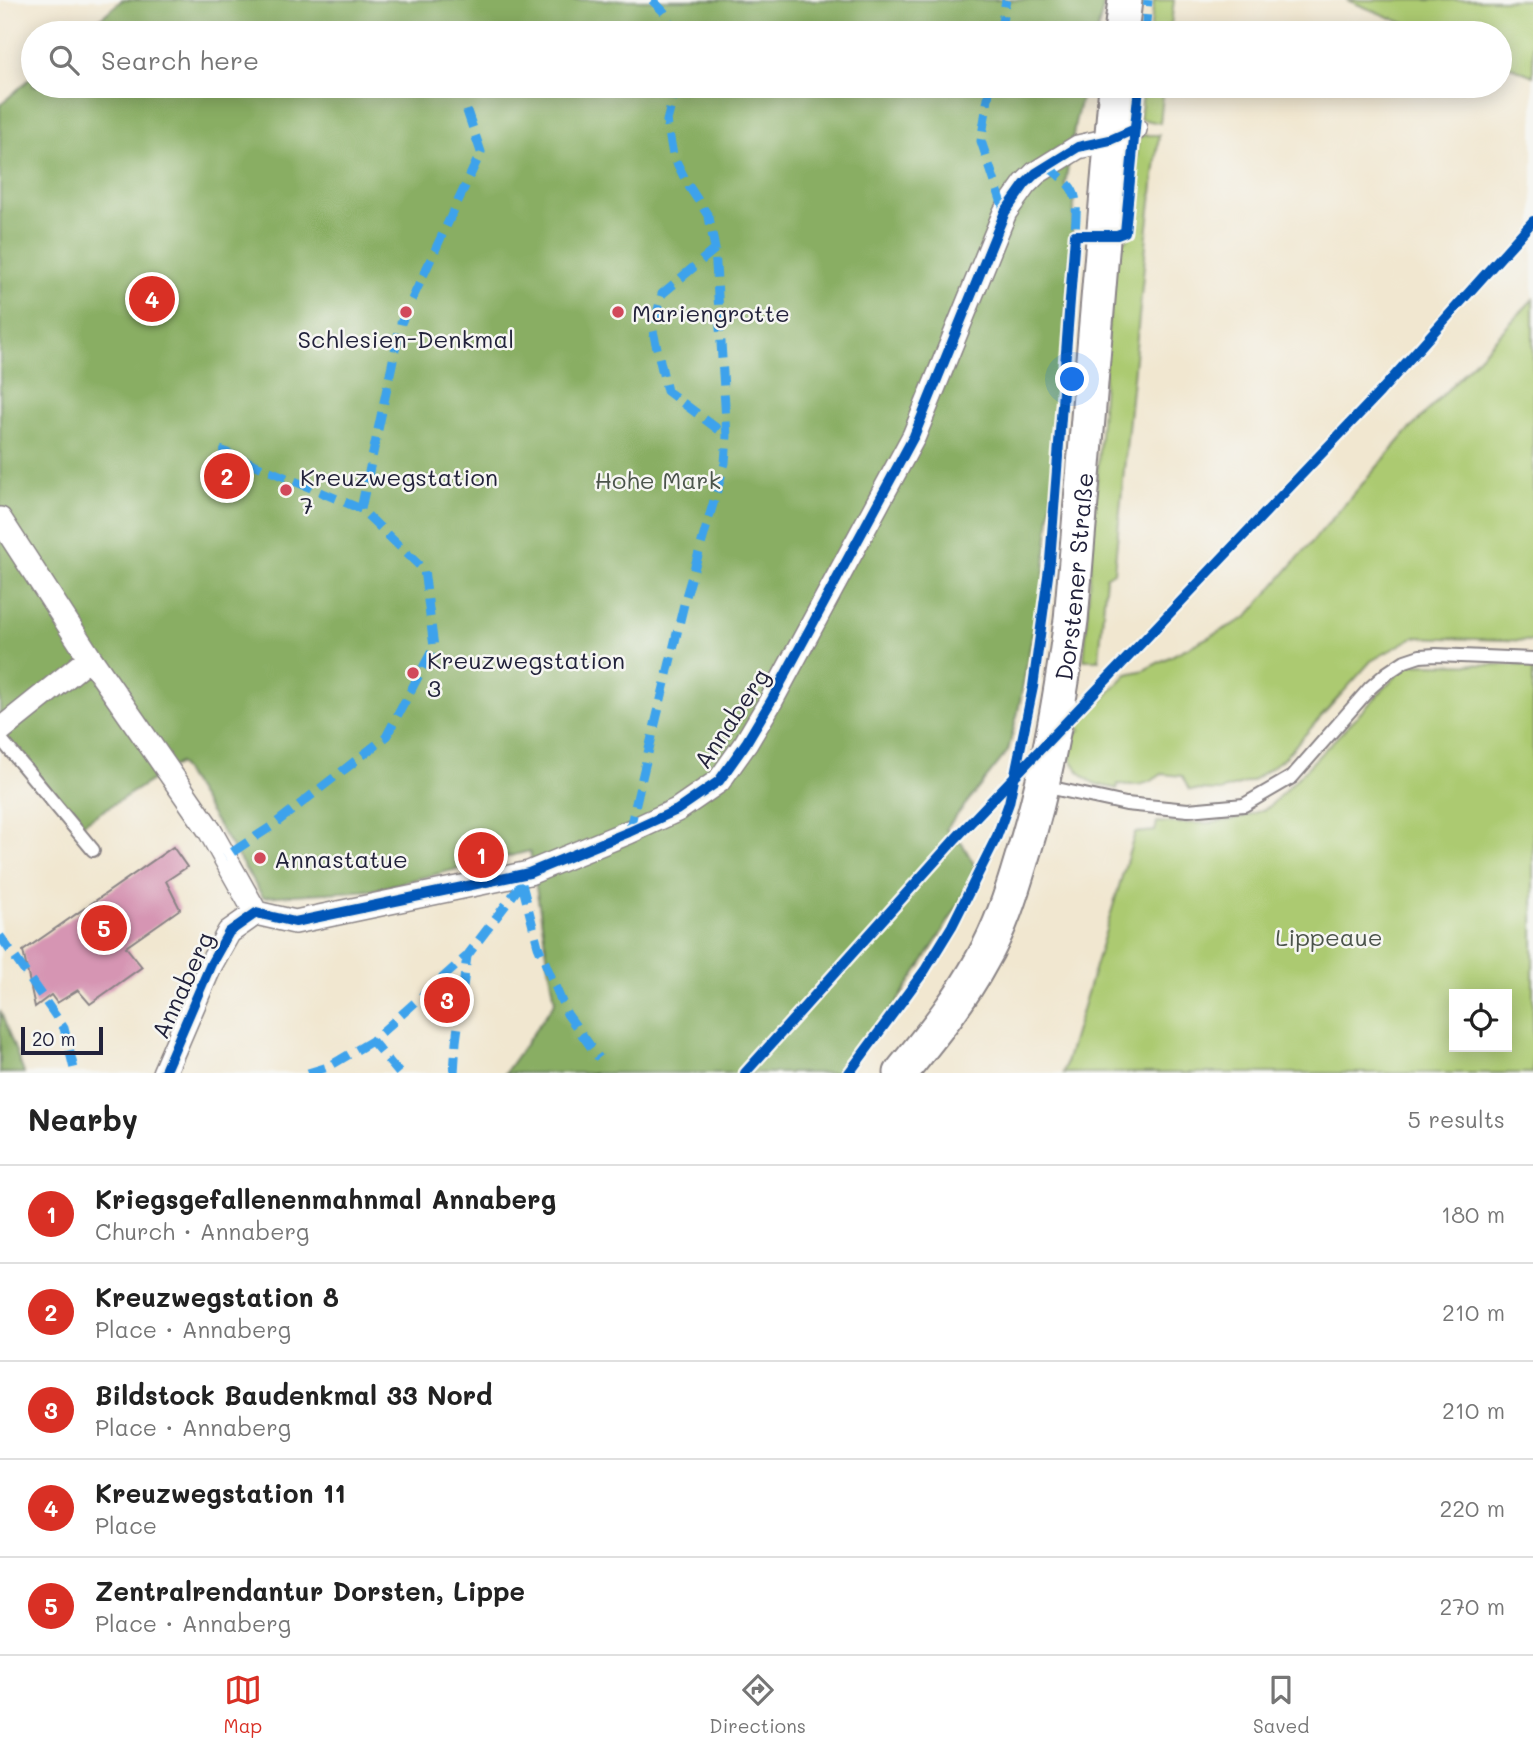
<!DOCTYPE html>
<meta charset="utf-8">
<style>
:root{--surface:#fff;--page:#f6f6f6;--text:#222;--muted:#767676;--line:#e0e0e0;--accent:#d93025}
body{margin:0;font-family:Mali,sans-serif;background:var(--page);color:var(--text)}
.controls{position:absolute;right:21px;bottom:21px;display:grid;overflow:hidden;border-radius:0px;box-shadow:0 4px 18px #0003}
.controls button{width:63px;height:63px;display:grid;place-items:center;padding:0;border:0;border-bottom:2px solid var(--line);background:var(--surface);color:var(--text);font:35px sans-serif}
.scale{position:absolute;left:21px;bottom:18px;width:82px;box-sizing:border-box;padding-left:7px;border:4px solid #22223b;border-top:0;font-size:19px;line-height:24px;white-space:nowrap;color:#22223b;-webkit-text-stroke:5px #f6f6f2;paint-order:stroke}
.you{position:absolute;left:1073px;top:380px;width:24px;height:24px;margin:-18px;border:5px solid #fff;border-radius:50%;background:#1a73e8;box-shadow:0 0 0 10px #1a73e833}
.badge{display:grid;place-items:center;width:46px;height:46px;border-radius:50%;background:var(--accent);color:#fff;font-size:23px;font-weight:700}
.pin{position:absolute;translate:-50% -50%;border:4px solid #fff;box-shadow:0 2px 7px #0006}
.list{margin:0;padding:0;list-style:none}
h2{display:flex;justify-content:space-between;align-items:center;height:91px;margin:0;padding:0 28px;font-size:30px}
h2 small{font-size:23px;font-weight:400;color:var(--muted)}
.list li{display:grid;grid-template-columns:46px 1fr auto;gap:21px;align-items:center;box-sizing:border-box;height:98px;padding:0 28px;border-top:2px solid var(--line)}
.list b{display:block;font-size:26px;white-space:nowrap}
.list p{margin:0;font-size:23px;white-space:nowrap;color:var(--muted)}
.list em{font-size:23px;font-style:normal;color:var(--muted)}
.icon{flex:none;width:38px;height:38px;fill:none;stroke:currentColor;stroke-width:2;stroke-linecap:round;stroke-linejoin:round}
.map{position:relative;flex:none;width:1533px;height:1073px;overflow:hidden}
.search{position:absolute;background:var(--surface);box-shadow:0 4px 18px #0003;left:21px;right:21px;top:21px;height:77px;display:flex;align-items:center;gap:18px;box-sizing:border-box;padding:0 24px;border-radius:38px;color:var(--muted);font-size:26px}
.sheet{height:581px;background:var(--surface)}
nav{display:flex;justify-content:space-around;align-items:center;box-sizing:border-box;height:98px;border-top:2px solid var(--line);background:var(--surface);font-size:19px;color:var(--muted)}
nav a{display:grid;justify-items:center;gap:4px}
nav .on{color:var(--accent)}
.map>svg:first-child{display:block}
.green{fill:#acca71;stroke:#677656;stroke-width:2;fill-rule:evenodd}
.forest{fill:#89ae63;stroke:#56684f;stroke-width:2}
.building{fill:#d695b3}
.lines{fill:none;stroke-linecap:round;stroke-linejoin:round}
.lane-casing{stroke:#8a8486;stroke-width:16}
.street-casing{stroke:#8a8486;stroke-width:26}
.secondary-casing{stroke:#8a8486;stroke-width:37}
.lane{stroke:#fff;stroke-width:12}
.street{stroke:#fff;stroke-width:23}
.secondary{stroke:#fff;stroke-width:33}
.quiet{stroke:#3ea2ec;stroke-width:9;stroke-dasharray:18 9;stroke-linecap:butt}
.cycleway-casing{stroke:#f6f6f2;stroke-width:15}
.cycleway{stroke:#0057b8;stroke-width:10}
.poi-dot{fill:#d1495b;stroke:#f6f6f2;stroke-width:2.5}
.labels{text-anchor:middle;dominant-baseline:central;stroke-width:5;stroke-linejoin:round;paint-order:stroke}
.poi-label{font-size:24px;fill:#22223b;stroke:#f6f6f2;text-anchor:start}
.park-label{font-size:24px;fill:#4b544b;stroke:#f6f6f2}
.street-label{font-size:24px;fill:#22223b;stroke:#f6f6f2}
</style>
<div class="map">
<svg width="1533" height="1073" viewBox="0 0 1533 1073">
<rect width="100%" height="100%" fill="#f6f6f2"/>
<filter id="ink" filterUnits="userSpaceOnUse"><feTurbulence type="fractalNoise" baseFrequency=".0143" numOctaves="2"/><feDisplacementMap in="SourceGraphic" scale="14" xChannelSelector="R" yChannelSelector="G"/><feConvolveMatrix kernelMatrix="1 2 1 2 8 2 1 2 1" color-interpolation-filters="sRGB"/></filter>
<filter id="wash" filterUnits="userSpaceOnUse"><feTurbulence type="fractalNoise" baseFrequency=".00686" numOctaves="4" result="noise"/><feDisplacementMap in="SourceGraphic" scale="28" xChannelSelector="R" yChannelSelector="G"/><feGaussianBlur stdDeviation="1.57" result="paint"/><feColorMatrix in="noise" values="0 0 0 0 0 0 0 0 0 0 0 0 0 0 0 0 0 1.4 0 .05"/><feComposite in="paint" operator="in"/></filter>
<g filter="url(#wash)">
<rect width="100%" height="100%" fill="#f1e7d0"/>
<path class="green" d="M1154,0h20l-4,33h-20z
M1347,0h186v76l-33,-14v-29h-72z
M1144,86h20l-4,37 -20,-4z
M1143,135h16l-12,100 -33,337 -8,5 -7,83h-15l30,-421 13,1 3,-7 8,-94z
M1533,299v342l-119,-4 -43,24 -87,97 -32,23 -32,10 -31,-1 -7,-14 -20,-2c-16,12 -24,12 -44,10l-1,5c-7,-2 -16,-3 -23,-6 -14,-6 -24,-23 -28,-37l4,-6 10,-10 -3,-4 50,-52 17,-4 102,-52 158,-182z
M1408,664l125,1v408h-470l72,-240 20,-2 2,-9c44,2 71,4 112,-15zM1454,994h53v53h-53z"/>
<path class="forest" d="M122,0h983l-8,33h-1014z
M33,76v10h1051l-9,37 -10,62c11,7 9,18 9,29 -12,136 -18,273 -36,409l-3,-3 -17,92 -10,39 -62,78 17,16 12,21 -15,36 -23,38 -36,56 -57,77h-339l50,-71 -25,-151 -158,39 -109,7 -84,-134 -97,61 -82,-87v-632z
M0,1010l24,63h-24z"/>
<g id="blocks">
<path class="building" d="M173,847l14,20 -21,14 14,28 -54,38 16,20 -52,37 -12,-14 -21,13 -6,-8 -16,12 -12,-56z"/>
</g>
</g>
<g filter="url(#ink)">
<use href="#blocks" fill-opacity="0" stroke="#8a8486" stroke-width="2"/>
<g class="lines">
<g class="lane-casing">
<path id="lane" d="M0,738l93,112
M1043,786l83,18 62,6 56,-5 48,-28 78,-89 17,-15 18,-12 15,-5 16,-1 97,4"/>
</g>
<g class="street-casing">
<path id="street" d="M0,519l90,139 120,173 46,82 39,9 234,-49 100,-41 48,-22 42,-29 27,-38 25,-42 143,-265 91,-224 20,-28 11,-11 42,-26 32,-7 25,-11
M0,730l90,-72
M164,1073l47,-109 18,-32 27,-19"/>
</g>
<g class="secondary-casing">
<g id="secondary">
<path d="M1121,33l4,-33"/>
<path id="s1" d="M901,1073c29,-36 59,-72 81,-113 18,-31 29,-65 39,-99 25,-79 39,-159 50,-241l45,-534"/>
</g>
</g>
<use href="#lane" class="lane"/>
<use href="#street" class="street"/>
<use href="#secondary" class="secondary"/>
<path class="quiet" d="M652,0l12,12 11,21
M1000,33l6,-33
M1145,33l3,-33
M990,86l-9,55 24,71
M1047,166c34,26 30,28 28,69
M715,249l-53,45 -9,37 14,60 60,45
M220,450l141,59 63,61 10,77 -48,90 -114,89 -47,31
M361,509l40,-186 80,-171 -15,-44
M629,832l56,-232 40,-137 2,-27 -12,-187 -6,-32 -21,-32 -15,-30 -6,-34 9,-35
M522,884l16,62 29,68 32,44
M0,936l64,92 11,45
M308,1073l20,-6 44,-26
M399,1073l-27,-32 95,-85 62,-82
M454,1073l2,-31 11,-86"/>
<g class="cycleway-casing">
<path id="cycleway" d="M164,1073l47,-109 18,-32 27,-19 39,9 234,-49 100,-41 48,-22 42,-29 27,-38 25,-42 143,-265 91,-224 20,-28 11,-11 42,-26 32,-7 25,-11
M745,1073l211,-235 424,-446 153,-171
M849,1073l76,-103 27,-44 45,-90 12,-33 24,-116 17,-126 25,-326h42l8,-3 14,-146"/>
</g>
<use href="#cycleway" class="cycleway"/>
</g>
</g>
<g class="poi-dot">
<circle cx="406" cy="312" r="7"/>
<circle cx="618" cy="312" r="7"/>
<circle cx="286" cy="490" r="7"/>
<circle cx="413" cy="673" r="7"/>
<circle cx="260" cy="858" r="7"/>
</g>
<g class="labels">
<g class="poi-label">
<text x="632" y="312">Mariengrotte</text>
<text x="406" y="338" text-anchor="middle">Schlesien-Denkmal</text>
<text x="300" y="476">Kreuzwegstation<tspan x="300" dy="28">7</tspan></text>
<text x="427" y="659">Kreuzwegstation<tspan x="427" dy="28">3</tspan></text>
<text x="274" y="858">Annastatue</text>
</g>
<g class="park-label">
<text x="658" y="479">Hohe Mark</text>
<text x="1329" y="936">Lippeaue</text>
</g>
<g class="street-label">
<text stroke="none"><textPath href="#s1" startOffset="536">Dorstener Straße</textPath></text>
<text transform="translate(731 718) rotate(-56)">Annaberg</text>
<text transform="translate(182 985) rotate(-65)">Annaberg</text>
</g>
</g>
</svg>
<div class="controls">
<button><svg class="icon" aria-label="locate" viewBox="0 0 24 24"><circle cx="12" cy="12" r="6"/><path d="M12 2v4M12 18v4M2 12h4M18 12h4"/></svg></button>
</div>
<div class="scale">20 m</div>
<div class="you"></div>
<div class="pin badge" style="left:481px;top:855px">1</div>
<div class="pin badge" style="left:227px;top:476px">2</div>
<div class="pin badge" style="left:447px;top:1000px">3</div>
<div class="pin badge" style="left:152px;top:299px">4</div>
<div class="pin badge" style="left:104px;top:928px">5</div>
<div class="search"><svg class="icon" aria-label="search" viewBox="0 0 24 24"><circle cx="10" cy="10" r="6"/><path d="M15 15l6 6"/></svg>Search here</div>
</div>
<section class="sheet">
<h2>Nearby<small>5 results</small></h2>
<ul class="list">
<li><span class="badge">1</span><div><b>Kriegsgefallenenmahnmal Annaberg</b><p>Church · Annaberg</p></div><em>180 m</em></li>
<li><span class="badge">2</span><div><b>Kreuzwegstation 8</b><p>Place · Annaberg</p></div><em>210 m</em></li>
<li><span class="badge">3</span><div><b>Bildstock Baudenkmal 33 Nord</b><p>Place · Annaberg</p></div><em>210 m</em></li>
<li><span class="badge">4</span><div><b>Kreuzwegstation 11</b><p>Place</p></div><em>220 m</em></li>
<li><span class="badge">5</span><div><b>Zentralrendantur Dorsten, Lippe</b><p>Place · Annaberg</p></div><em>270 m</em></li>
</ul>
</section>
<nav>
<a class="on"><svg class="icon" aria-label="map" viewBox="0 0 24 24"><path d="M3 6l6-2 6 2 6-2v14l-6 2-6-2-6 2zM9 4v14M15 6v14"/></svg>Map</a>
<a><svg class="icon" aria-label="directions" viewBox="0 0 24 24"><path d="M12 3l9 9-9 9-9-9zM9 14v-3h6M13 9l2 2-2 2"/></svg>Directions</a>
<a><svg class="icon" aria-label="saved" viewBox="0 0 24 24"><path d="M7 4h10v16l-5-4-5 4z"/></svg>Saved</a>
</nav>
